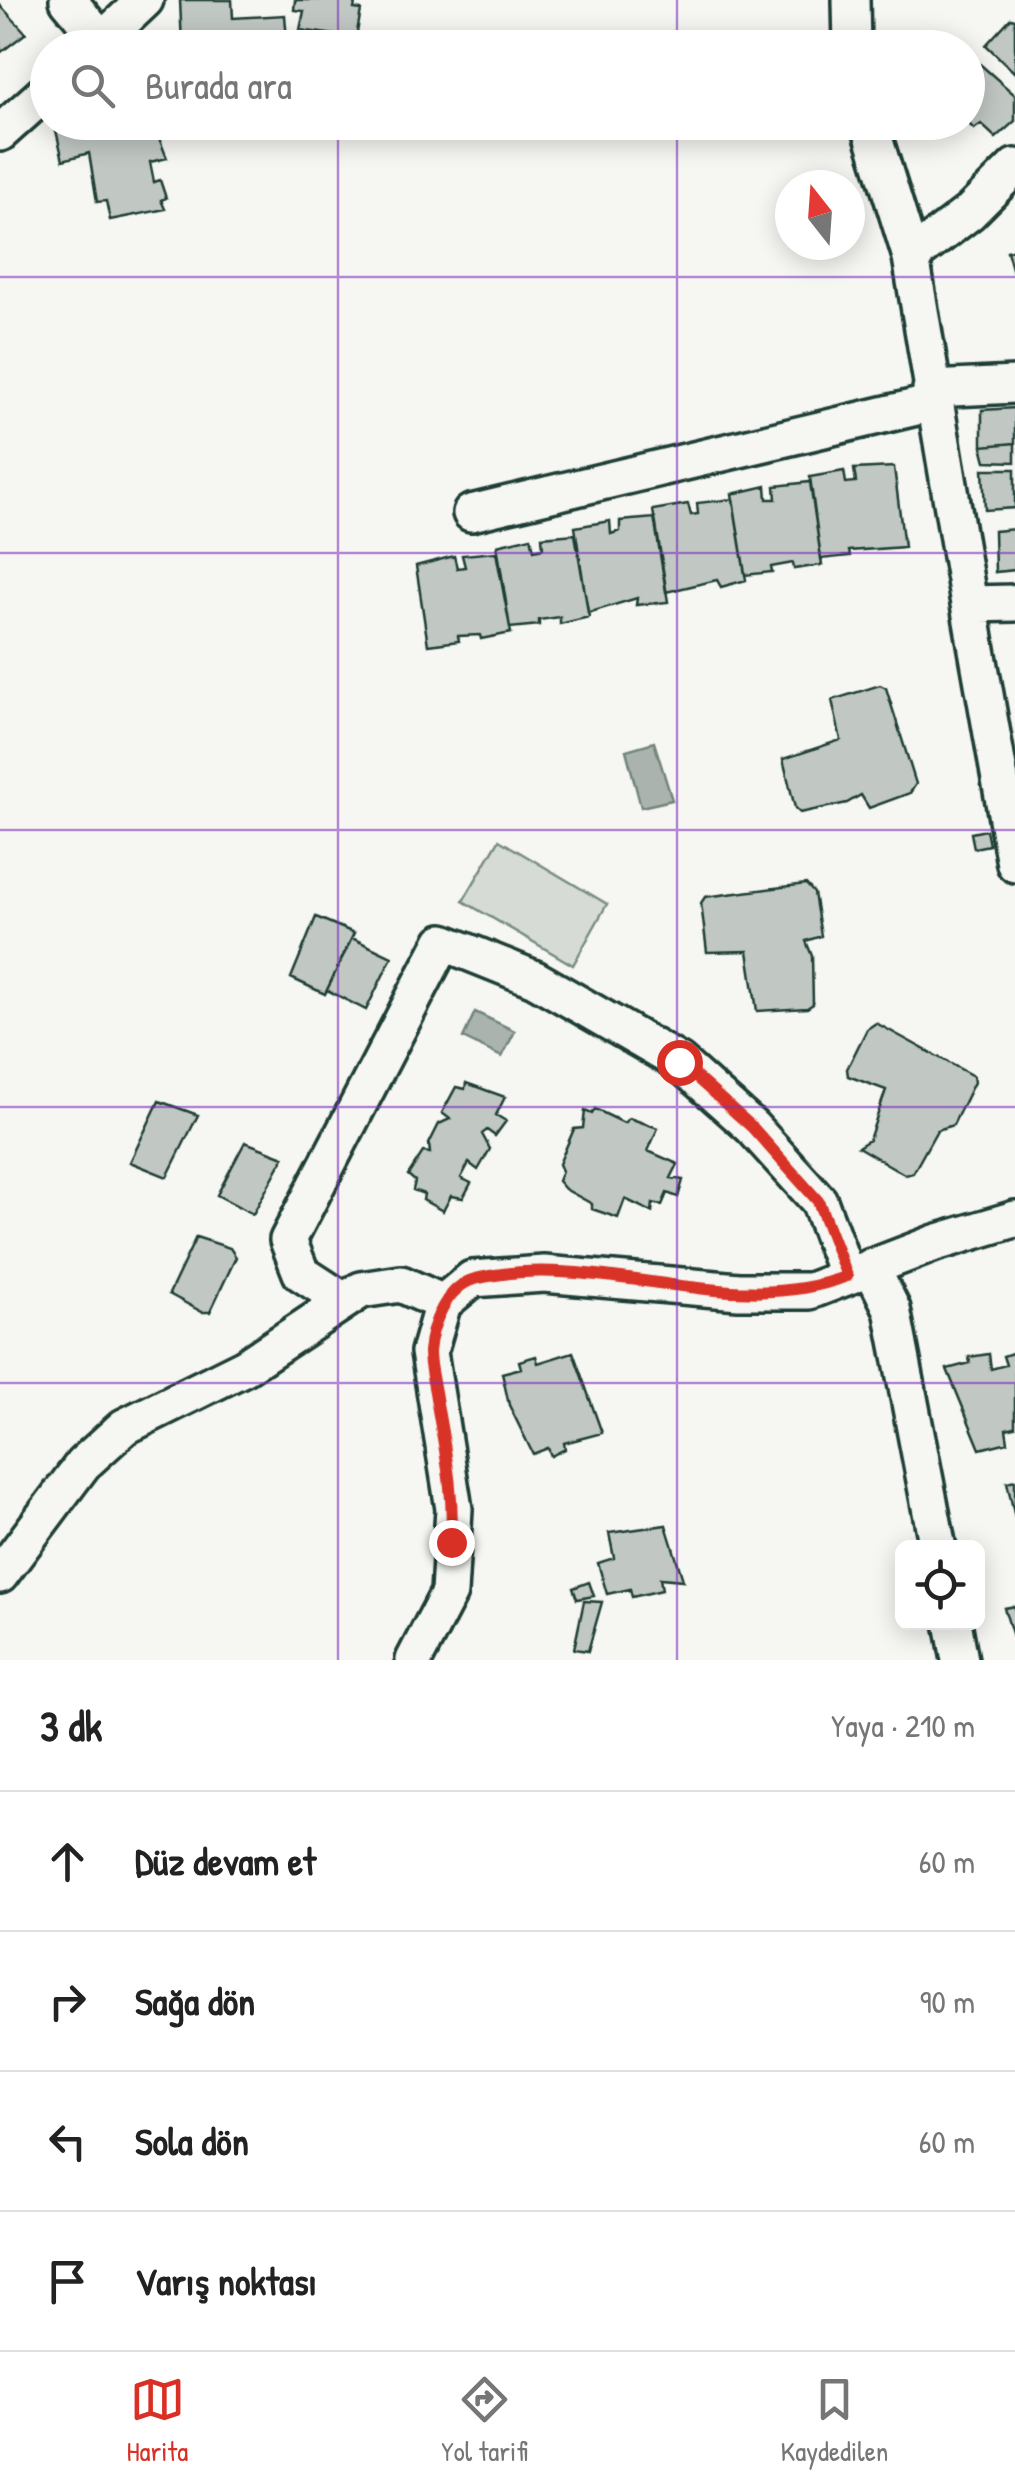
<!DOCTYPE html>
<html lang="tr">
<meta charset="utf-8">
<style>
:root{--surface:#fff;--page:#f6f6f6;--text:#222;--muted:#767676;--line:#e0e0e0;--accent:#d93025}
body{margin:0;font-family:"Patrick Hand",sans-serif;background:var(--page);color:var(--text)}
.controls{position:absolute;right:30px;bottom:30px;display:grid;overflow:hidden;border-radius:15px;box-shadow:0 5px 25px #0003}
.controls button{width:90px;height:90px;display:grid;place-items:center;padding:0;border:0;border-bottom:2px solid var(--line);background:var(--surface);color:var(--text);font:50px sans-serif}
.compass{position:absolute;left:775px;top:170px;width:90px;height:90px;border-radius:50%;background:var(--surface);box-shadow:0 5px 25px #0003;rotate:343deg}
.stop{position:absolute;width:30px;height:30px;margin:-22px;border:8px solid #d93025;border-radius:50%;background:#fff}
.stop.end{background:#d93025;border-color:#fff;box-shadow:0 2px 10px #0008}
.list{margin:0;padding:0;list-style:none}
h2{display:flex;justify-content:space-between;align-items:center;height:130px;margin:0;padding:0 40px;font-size:42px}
h2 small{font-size:32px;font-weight:400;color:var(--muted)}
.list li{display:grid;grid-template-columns:65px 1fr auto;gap:30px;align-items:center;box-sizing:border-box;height:140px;padding:0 40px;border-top:2px solid var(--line)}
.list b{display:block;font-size:38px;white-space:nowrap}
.list em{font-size:32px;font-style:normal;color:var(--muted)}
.icon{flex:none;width:55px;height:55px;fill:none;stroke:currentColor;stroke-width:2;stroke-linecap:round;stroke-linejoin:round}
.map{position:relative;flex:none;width:1015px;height:1660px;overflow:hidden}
.search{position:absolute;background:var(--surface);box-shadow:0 5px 25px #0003;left:30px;right:30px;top:30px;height:110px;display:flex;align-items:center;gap:25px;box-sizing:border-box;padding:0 35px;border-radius:55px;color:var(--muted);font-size:38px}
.sheet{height:690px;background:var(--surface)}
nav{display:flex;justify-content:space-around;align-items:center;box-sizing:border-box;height:140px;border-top:2px solid var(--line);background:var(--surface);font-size:28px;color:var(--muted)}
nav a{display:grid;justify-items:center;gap:5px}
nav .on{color:var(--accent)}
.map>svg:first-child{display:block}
.green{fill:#d6dbd6;stroke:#7a8c85;stroke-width:2.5}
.water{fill:#aab3ae;stroke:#72847d;stroke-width:2.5}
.building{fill:#c1c8c3;stroke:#1f3d34;stroke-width:2.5}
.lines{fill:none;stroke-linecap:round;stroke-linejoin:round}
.minor-casing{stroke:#1f3d34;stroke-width:42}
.minor{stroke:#f6f6f2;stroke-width:35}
.route{stroke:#d93025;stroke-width:12}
.grid{fill:none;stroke:#7b2cbf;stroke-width:2.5;stroke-opacity:0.55}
</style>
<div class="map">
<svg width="1015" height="1660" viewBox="0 0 1015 1660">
<rect width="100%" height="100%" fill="#f6f6f2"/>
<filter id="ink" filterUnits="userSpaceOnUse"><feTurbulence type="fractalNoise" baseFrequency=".01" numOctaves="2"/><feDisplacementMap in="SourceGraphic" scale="20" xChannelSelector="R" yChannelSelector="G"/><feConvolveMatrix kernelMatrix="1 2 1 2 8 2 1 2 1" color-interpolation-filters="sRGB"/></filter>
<g filter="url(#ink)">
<path class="green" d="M499,840l108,64 -34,61 -110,-64z"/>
<path class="water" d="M654,742l18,58 -31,7 -15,-57z
M475,1012l40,19 -13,26 -39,-19z"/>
<path class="building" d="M180,0h52l1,18 52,-3 2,26 -7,2 1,5 -99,-2z
M295,0h61l-2,9 7,1 -5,28 -56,-8 4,-19 -10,-1z
M0,5l26,28 -26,20z
M1011,18l4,1v54l-29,-28z
M973,58l42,37v26l-19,17 -15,-14 -7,5 -7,-7 1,-58z
M54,122h108l4,13 -7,3 8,20 -17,4 4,20 6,-2 6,18 -5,2 4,9 -55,11 -4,-19 -9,1 -8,-49 -26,7z
M1015,249v30l-8,-28z
M1015,408v35l-33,3v-36z
M1015,443v19l-29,-1 -4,-15z
M894,467l10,80 -55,4 1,5 -29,3 -11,-82 34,-6 2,12 10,-1 -2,-13z
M983,469h32v39l-30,2z
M810,482l12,83 -28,4 -1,-6 -22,4 1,5 -27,3 -13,-81 34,-8 1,13h9l-1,-13z
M733,499l13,81 -25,7 -4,-7 -51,12 -13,-82 35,-6 3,11 7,-1 -1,-11z
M655,518l13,84 -32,3 1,-7 -49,15 -13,-86 35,-6 1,13 9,-3v-10z
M1015,529v41l-20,2 -1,-41z
M575,534l14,83 -29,7v-7l-21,3v5l-29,3 -13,-83 34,-8 3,13 9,-2 -1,-11z
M496,552l15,81 -30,6 -1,-4 -22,1 1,5 -31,4 -12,-79 38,-10 3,12 8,-1 -3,-12z
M880,685l6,3 30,96 -6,9 -41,15 -8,-13 -14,8 -47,10 -5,-5 -12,-49 58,-19 -9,-40z
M986,830l3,15 -15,3 -3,-15z
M806,884l8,9 7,43 -15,5 6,15 1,48 -6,4 -50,3 -9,-60 -41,1 -6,-49 4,-6z
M316,917l38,16 -29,61 -34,-16z
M352,938l40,19 -26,53 -39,-20z
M876,1023l97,53 1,6 -21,43 -16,5 -24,43 -7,2 -48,-28 11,-7 17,-50 -38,-14 -1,-7 20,-40z
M466,1083l39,14 -9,18 10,6 -11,15 -8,-6 -5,4 8,15 -12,21 -9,-7 -8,15 10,5 -8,15 -12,-2 -8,15 -20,-11 1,-6 -11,-4 2,-9 -7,-6 15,-23 7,1 -1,-9 10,-20 11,-5 -8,-6 14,-26 9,2z
M159,1101l39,14 -31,62 -37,-15z
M595,1109l29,14 5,-5 29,10 -10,23 30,13 -7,14 12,2 -5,17 -11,-4 -5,12 -9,-2 -1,9 -27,-13 -7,19 -26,-9v-5l-27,-15 -7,-8 4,-10 -3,-7 15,-35 9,-1 2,-17 7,3z
M245,1142l39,15 -31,57 -36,-19z
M196,1237l34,11 6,9 -26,55h-8l-33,-18z
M573,1352l29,81 -38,10 1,6 -14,7 -3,-8 -15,6 -24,-49 -7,-32 19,-5 -2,-7 17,-5 2,7z
M1015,1352v75l-9,2 2,13 -28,7 -33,-80 23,-6 -1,-6 20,-3 2,15 15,-4 -3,-9z
M1015,1480v38l-8,-36z
M666,1525l17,55 -23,-2 2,12 -30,7 -2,-8 -23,5 -9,-31 16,-5 -5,-25z
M589,1582l5,14 -17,3 -4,-11z
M584,1601l18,1 -14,49 -14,-2z
M1015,1606v37l-11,-35z"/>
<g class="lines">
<g class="minor-casing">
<path id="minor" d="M68,0l34,41
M851,0l1,48
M94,48l51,-48
M869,122l42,135 58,347 46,-1
M0,133l48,-43
M911,257l59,-45 45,-45
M931,389l84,-4
M471,513l462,-110
M969,604l46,260
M871,1267l21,42 46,239
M344,1301l-43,-28 -13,-33 155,-298 92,37 144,83 73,65 67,74 28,75
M0,1575l83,-111 41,-37 121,-60 116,-77 40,-6 42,19
M953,1622l7,38
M414,1660l35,-67 5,-84 -25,-157 14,-49 29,-24 72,-5 195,17h71l125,-48 80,-24"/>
</g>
<use href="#minor" class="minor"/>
</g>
</g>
<g class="lines" filter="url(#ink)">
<path class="route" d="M451,1542c4,-49 -7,-96 -15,-144 -2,-14 -7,-31 -7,-46 2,-27 18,-66 46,-73 120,-30 255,43 372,-3l-29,-75 -66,-74 -73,-65"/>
</g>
<path class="grid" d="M338,0v48M677,0v48M338,122v1538M677,122v1538M0,277h1015M0,553h1015M0,830h1015M0,1107h1015M0,1383h1015"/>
</svg>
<div class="controls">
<button><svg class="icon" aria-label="locate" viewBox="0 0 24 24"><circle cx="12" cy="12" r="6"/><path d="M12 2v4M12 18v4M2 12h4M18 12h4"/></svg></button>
</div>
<svg class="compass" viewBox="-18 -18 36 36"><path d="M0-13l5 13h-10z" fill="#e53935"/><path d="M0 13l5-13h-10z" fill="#767676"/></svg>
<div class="stop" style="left:679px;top:1062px"></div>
<div class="stop end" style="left:451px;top:1542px"></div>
<div class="search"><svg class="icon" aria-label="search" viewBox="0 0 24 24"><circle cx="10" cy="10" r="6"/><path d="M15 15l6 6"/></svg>Burada ara</div>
</div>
<section class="sheet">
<h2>3 dk<small>Yaya · 210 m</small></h2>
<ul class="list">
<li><svg class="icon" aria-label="ahead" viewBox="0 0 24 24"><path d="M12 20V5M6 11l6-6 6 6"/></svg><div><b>Düz devam et</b></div><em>60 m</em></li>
<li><svg class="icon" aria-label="right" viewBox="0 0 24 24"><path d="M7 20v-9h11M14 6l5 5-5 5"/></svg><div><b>Sağa dön</b></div><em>90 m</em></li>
<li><svg class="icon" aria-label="left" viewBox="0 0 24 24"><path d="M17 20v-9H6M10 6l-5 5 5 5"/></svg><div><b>Sola dön</b></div><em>60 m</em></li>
<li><svg class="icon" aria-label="arrive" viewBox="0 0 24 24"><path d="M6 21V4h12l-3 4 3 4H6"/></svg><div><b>Varış noktası</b></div></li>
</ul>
</section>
<nav>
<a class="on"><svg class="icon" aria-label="map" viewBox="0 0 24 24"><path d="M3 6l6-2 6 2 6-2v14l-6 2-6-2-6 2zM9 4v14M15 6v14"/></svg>Harita</a>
<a><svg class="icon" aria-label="directions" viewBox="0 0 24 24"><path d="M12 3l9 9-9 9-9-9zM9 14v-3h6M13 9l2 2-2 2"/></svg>Yol tarifi</a>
<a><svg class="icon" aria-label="saved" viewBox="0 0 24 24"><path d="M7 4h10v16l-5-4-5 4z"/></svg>Kaydedilen</a>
</nav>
